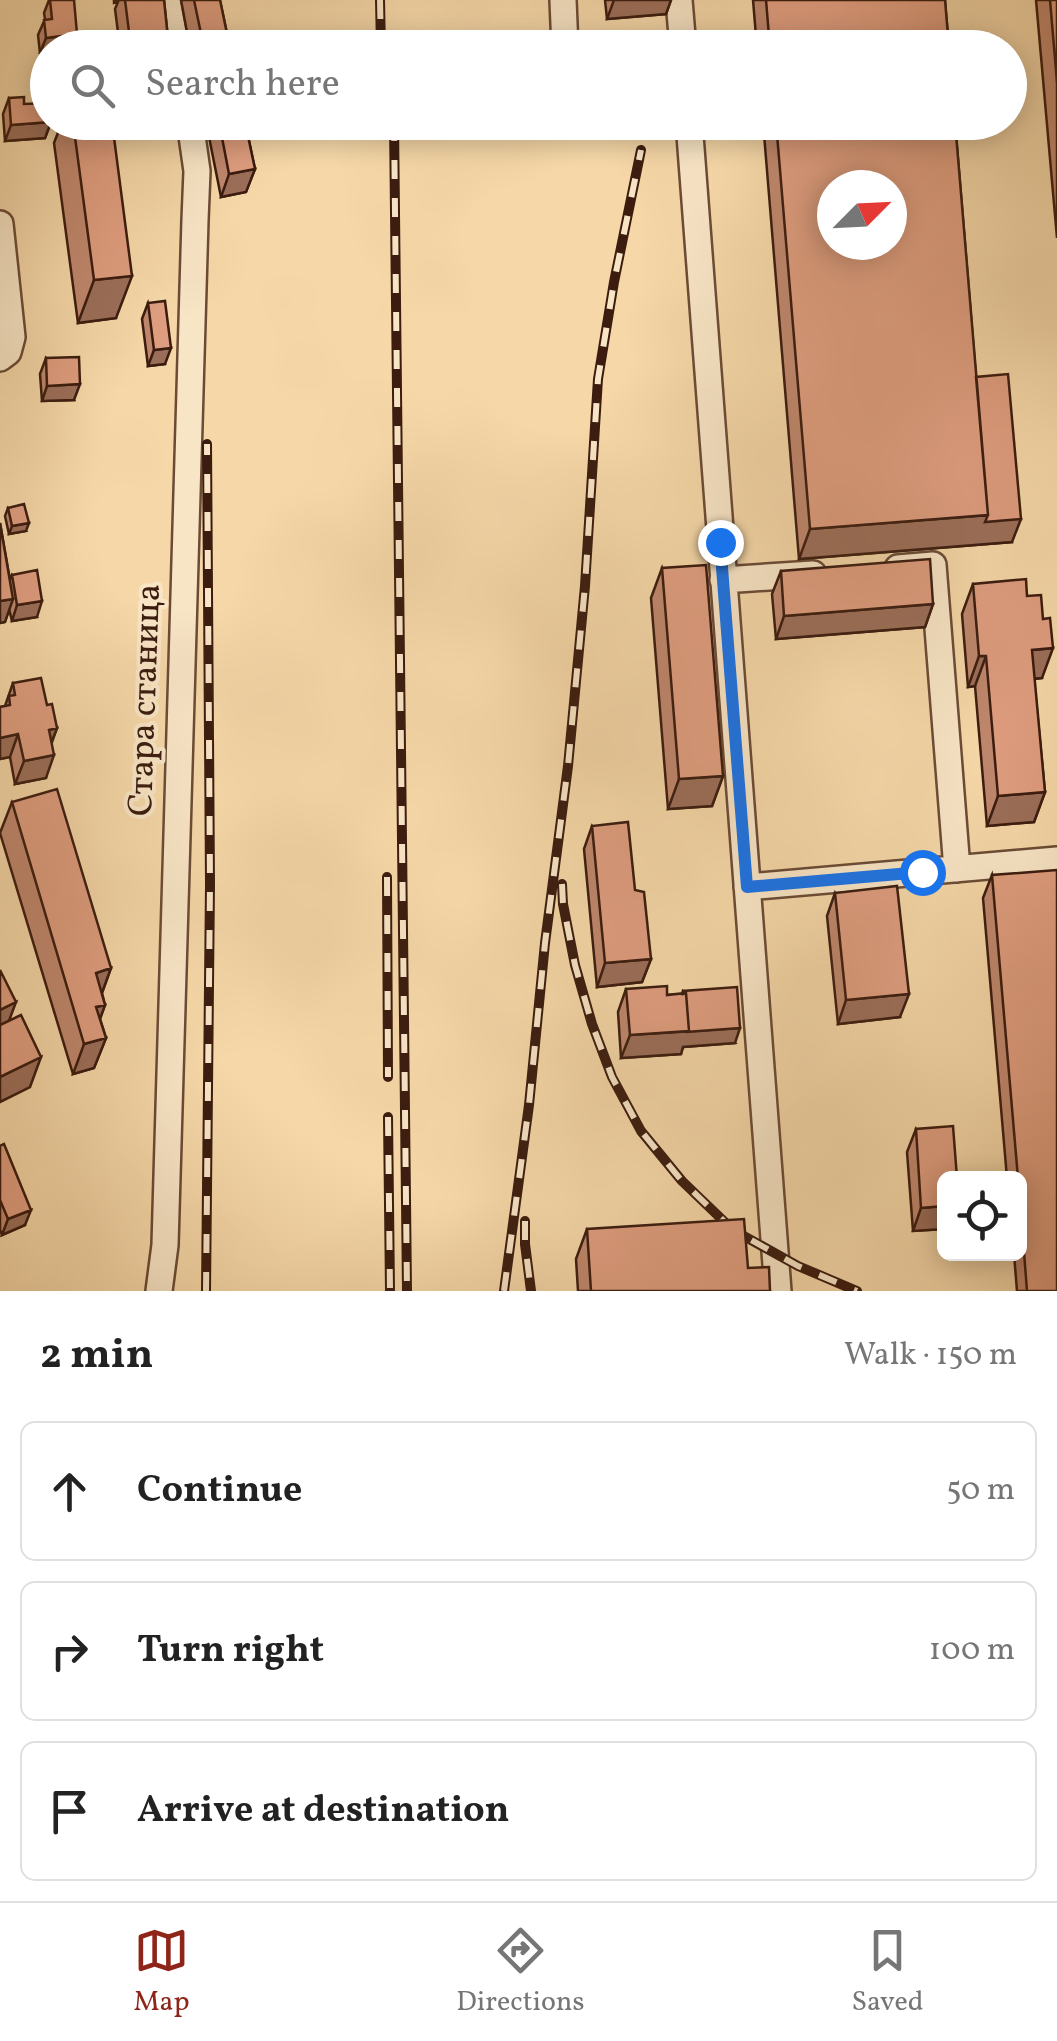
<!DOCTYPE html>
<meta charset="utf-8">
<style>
:root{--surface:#fff;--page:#f2f2f2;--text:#222;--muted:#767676;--line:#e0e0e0;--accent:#8f2418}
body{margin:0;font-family:Vollkorn,serif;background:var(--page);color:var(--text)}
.controls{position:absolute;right:30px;bottom:30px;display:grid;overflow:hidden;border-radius:15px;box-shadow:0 5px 25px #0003}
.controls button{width:90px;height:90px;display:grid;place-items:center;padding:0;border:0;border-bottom:2px solid var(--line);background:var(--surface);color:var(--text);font:50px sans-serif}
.compass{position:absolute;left:817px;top:170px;width:90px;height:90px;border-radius:50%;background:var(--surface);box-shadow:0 5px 25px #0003;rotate:66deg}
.stop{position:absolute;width:30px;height:30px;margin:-22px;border:8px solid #1a73e8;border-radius:50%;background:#fff}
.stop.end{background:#1a73e8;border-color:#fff;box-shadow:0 2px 10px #0008}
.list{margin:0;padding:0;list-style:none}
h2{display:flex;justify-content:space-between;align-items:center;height:130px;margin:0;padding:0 40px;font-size:42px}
h2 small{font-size:32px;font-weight:400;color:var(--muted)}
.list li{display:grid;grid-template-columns:65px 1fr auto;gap:30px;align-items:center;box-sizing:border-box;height:140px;margin:0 20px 20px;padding:0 20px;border:2px solid var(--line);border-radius:15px}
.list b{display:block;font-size:38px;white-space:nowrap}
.list em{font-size:32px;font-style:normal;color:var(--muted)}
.icon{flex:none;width:55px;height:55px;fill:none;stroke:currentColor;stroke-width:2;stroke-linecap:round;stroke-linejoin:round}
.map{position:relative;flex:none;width:1057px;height:1291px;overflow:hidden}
.search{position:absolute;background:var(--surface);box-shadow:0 5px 25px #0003;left:30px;right:30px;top:30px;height:110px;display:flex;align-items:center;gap:25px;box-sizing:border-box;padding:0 35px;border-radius:55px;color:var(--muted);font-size:38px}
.sheet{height:610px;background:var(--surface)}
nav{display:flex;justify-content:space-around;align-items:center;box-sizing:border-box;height:140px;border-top:2px solid var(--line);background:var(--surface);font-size:28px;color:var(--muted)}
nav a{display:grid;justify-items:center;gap:5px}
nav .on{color:var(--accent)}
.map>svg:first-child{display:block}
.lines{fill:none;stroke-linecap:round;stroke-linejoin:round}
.minor-casing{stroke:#6a4b35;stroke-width:30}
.minor{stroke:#f8e5c6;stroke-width:25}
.rail-casing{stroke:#3b1c0f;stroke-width:10}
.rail{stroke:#f8e5c6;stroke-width:6;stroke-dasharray:19;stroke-linecap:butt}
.wall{fill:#bf876d;stroke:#3b1c0f;stroke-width:2.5}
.shaded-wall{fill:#9b6e59;stroke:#3b1c0f;stroke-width:2.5}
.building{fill:#de9d7f;stroke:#3b1c0f;stroke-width:2.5;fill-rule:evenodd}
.route{stroke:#1a73e8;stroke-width:12}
.labels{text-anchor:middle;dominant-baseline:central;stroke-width:8;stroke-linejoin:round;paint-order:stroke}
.street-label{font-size:35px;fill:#3b1c0f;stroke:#f8e5c6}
</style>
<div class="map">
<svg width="1057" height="1291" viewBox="0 0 1057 1291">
<rect width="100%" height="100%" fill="#f5d7a8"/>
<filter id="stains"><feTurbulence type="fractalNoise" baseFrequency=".002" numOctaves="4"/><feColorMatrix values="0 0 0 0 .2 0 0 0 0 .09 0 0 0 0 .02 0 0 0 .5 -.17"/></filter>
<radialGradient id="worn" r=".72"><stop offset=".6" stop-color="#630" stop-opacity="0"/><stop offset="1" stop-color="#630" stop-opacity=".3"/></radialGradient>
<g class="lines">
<g class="minor-casing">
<path id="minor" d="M167,0l9,48
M563,0l2,48
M679,0l4,48
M689,122l89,1169
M0,224l12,113 -4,15 -8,6
M898,568l35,-3 24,304
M723,580l90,-6
M747,887l310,-27
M159,1291l6,-46 30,-1025 2,-49 -7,-49"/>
</g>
<use href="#minor" class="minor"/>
<g class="rail-casing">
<path id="rail" d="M380,0l1,48
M394,122l13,1169
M387,877l1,200
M562,884l1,20 12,61 17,59 20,53 29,54 41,50 51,49 65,36 59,25
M388,1117l2,174
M525,1221v23l6,47
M206,1291l4,-407 -3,-440
M504,1291l25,-186 16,-162 23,-177 17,-180 13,-207 16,-97 27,-132"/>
</g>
<use href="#rail" class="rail"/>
</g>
<path class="wall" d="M49,0h25l-26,48v5h-8l-2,-18 7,-16 -1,-6z
M114,0h50l5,48h-49l-5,-39 3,-7 -4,1z
M181,0h39l10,48h-40z
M605,0h66l-5,14 -59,5z
M753,0h192l4,48h-192z
M1036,0h21v238z
M9,98l15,6 27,18 -6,16 -40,3 -2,-27z
M62,122h50l4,196 -38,5 -24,-180z
M128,122h42l-3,9 -38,4z
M206,122h39l10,47 -9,23 -25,5z
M763,122h192l21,255 36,165 -213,17z
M148,303l17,61 -17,2 -6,-47z
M46,358l28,42 -32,1 -2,-27z
M8,508l18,23 -17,3 -4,-18z
M0,523l10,57 2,-5 25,42 -25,4 -3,-12 -4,13 -5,1z
M662,568l61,208 -11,30 -44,3 -17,-211z
M781,571l152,33 -8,23 -149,12 -4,-45z
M973,584l54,12 15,82 -8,1 11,113 -11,30 -47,4 -12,-140 -7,1 -6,-73z
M13,683l34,22 10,23 -5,14 -6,36 -31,6 -5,-27 -10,2v-52l5,-1z
M12,802l99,166 -9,25 3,12 -5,14 6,19 -12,30 -21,6 -73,-241z
M592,826l43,64 16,69 -9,23 -45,5 -13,-138z
M992,875l65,416h-40l-3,-37h6v-76h-13l-24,-280z
M835,893l65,124 -62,7 -11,-108z
M626,989l41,6 15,-1 1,-3 52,52 -52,4 -2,7 -60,4 -3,-46z
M916,1129l28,49v51l-31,2 -6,-79z
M0,1146l25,79 -23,10 -2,-5z
M587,1229l161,39 22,23h-192l-2,-32z"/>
<path class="shaded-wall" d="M614,0h57l-5,14 -59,5z
M77,34l-4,14h-25v5h-8l6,-15z
M51,122l-6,16 -40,3 6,-16z
M133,122h37l-3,9 -38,4z
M255,169l-9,23 -25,5 8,-23z
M132,276l-16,42 -38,5 16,-43z
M171,348l-6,16 -17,2 6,-16z
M80,384l-6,16 -32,1 5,-15z
M988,515l33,4 -9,23 -213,17 11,-30z
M29,523l-3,8 -17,3 3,-8z
M13,599l-8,23 -5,1v-22z
M42,601l-5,16 -25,4 5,-16z
M933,604l-8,23 -149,12 8,-23z
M1053,648l-11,30 -21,2 11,-30z
M979,656h7l-11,30 -7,1z
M57,728l-9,23 1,-21z
M18,734l-8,23 -10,2v-21z
M54,755l-8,23 -31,6 9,-23z
M723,776l-11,30 -44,3 11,-30z
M1045,792l-11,30 -47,4 11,-30z
M651,959l-9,23 -45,5 8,-24z
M111,968l-11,30 -4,-25z
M909,994l-9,23 -62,7 8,-24z
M16,1002l-16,43v-35z
M105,1005l-11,30 2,-28z
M740,1028l-5,15 -52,4 -2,7 -60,4 9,-23z
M106,1038l-12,30 -21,6 11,-30z
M41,1057l-11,30 -30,15v-25z
M944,1206v23l-31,2 8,-23z
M31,1210l-6,15 -23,10 6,-16z"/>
<path class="building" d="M50,0h24l3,34 -31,4 -2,-18 8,-1z
M125,0h39l5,48h-38z
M194,0h26l10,48h-26z
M766,0h179l4,48h-179z
M1050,0h7v82z
M24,97v7l24,-1v19h3l-40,3 -2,-27z
M73,122h39l20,154 -38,4z
M219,122h26l10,47 -26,5z
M776,122h179l33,393 -178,14zM832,185h60v60h-60z
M165,301l6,47 -17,2 -6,-47z
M79,357l1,27 -33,2 -1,-28z
M1008,374l13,145 -36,3 3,-7 -12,-138z
M24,504l5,19 -17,3 -4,-18z
M0,523l13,76 -13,2z
M930,559l3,45 -149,12 -3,-45z
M706,565l17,211 -44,3 -17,-211z
M37,570l5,31 -25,4 -5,-30z
M1026,579l1,17 14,-1 2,24 7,-1 3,30 -21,2 13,142 -47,4 -12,-140h-7l-6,-72z
M41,678l6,27 5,-1 5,24 -8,2 5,25 -30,6 -6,-27 -18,4v-31l10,-2 -1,-9 6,-1 -2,-12z
M57,789l54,179 -15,5 9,32 -9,2 10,31 -22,6 -72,-242z
M628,822l7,68 9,2 7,67 -46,4 -13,-137z
M1057,870v421h-30l-7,-91v-22h-2l-26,-303z
M897,886l12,108 -63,6 -11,-107z
M0,970l16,32 -16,8z
M667,986v9l19,-2 3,38 -59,4 -4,-46z
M737,987l3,41 -54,4 3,-1 -3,-38 -3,1v-3z
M21,1015l20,42 -41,20v-52z
M953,1126l4,52h-13v28l-23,2 -5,-79z
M4,1144l27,66 -23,9 -8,-19v-54z
M744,1219l4,49 21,-1 1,24h-179l-4,-62z"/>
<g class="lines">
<path class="route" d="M720,542l27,345 175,-15"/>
</g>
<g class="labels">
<g class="street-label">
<text transform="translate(146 700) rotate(-88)">Стара станица</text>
</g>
</g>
<rect width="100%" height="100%" filter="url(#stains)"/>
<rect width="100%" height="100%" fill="url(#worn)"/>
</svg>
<div class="controls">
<button><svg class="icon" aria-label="locate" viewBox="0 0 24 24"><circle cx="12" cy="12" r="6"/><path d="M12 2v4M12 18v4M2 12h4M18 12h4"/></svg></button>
</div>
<svg class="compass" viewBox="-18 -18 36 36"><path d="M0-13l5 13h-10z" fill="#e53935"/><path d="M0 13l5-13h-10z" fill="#767676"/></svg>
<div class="stop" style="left:922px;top:872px"></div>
<div class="stop end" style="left:720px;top:542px"></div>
<div class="search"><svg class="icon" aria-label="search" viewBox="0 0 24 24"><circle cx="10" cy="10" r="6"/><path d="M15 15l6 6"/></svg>Search here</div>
</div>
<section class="sheet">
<h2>2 min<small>Walk · 150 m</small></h2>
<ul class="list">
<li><svg class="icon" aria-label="ahead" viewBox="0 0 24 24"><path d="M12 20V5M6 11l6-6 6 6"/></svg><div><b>Continue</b></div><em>50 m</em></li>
<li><svg class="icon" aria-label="right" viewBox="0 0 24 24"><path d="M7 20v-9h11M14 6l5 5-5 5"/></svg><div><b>Turn right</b></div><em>100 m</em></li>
<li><svg class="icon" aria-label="arrive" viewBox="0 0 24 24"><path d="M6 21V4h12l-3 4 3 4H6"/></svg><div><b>Arrive at destination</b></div></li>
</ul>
</section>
<nav>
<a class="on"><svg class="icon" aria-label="map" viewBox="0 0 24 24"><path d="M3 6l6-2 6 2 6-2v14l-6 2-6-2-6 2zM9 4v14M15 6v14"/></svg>Map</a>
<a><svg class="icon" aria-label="directions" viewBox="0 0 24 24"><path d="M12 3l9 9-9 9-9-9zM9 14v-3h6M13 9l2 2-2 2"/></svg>Directions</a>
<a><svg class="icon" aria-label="saved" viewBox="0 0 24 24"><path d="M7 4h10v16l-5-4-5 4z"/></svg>Saved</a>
</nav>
